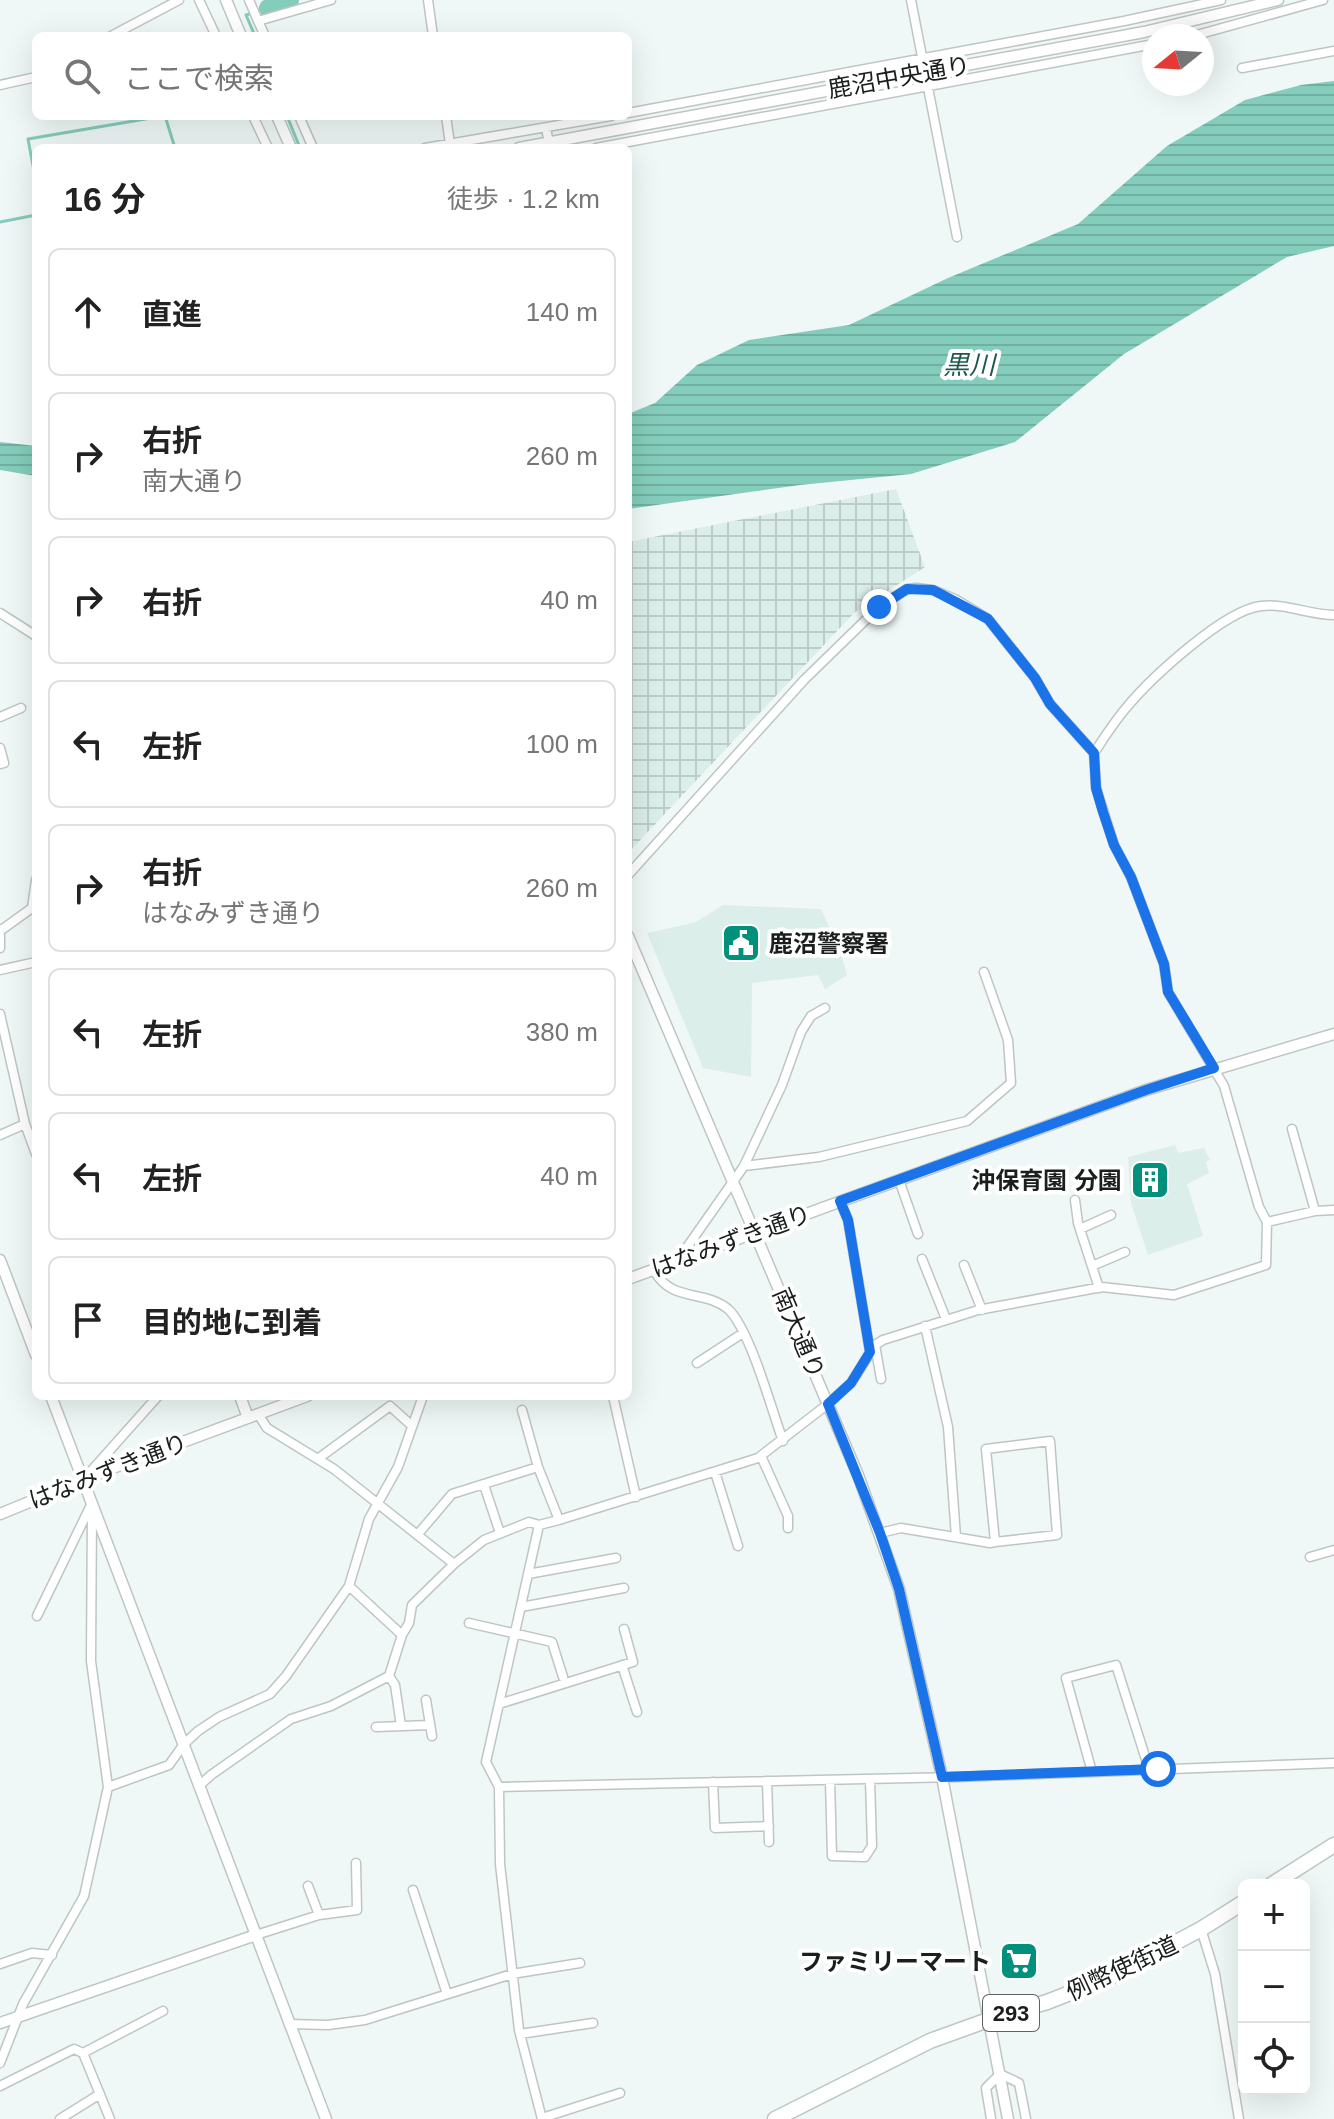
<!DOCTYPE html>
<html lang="ja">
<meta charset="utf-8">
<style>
:root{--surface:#fff;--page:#f6f6f6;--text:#222;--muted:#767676;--line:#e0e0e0}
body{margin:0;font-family:Helvetica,"Noto Sans JP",sans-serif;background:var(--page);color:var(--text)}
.controls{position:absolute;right:24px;bottom:24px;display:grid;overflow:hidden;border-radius:12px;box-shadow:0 8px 32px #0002}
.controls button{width:72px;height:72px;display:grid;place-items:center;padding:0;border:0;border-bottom:2px solid var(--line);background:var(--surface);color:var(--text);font:40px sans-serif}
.compass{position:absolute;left:1142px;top:24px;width:72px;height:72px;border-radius:50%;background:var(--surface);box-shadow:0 8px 32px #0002;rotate:252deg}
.stop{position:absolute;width:24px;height:24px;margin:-18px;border:6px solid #1a73e8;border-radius:50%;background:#fff}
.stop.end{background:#1a73e8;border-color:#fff;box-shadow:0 2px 8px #0008}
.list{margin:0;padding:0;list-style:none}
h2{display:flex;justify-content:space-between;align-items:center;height:104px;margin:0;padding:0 32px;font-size:34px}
h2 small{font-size:26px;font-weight:400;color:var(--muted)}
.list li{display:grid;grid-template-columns:52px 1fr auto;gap:24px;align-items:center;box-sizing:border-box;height:128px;margin:0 16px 16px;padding:0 16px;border:2px solid var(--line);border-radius:12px}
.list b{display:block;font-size:30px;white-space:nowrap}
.list p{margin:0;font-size:26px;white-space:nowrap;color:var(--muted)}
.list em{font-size:26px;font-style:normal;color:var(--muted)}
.icon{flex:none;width:44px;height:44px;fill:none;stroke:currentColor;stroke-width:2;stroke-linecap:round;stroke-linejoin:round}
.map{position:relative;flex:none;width:1334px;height:2119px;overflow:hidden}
.search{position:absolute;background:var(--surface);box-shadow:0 8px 32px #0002;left:32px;top:32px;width:600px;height:88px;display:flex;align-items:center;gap:20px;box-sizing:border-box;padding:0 28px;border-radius:12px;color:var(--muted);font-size:30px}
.panel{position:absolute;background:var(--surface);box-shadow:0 8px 32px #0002;left:32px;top:144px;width:600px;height:1256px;border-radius:12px}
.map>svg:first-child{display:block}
.built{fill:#dceee9}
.industrial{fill:url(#industrial-grid)}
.water{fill:url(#water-rules)}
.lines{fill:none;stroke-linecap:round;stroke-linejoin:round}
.stream{stroke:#84ccbb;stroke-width:3}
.river{stroke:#84ccbb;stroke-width:18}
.minor-casing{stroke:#bec6c4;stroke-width:11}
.tertiary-casing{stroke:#bec6c4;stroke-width:13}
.trunk-casing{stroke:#bec6c4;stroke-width:17}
.minor{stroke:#fff;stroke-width:8}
.tertiary{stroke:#fff;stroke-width:10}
.trunk{stroke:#fff;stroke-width:14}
.route{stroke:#1a73e8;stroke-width:10}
.labels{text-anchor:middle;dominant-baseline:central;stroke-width:8;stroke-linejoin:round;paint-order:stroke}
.shield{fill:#fff;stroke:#5f6261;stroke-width:2}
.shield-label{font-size:22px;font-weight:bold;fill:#1a1e1d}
.street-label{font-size:24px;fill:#1a1e1d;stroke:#fff}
.poi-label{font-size:24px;font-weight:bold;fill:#1a1e1d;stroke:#fff;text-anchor:end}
.water-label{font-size:26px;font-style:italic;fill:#1c584c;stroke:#fff}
</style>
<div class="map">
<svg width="1334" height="2119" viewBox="0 0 1334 2119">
<defs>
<pattern id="industrial-grid" width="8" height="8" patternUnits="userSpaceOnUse" patternTransform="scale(2)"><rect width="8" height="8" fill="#dceee9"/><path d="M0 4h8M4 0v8" fill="none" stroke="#bcccc7"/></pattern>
<pattern id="water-rules" width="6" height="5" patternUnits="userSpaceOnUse" patternTransform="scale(2)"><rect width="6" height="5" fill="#84ccbb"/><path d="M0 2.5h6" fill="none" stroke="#71afa0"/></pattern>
</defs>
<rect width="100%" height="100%" fill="#eff8f6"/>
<path class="built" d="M723,905l98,4 20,45 6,21 -22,14 -7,-14 -66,8 -1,94 -48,-9 -56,-135 49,-11z
M1175,1145l3,8 26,-5 6,12 -4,2 3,11 -22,11 16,52 -55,19 -17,-52 -3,-46z"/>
<path class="industrial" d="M896,489l29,78 -70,45 -227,241v-311z"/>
<path class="water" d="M1334,81v165l-47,11 -163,97 -109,88 -104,32 -111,11 -172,24v-95l27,-11 42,-38 52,-25 100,-15 99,-47 130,-54 89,-78 78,-46 56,-15z
M0,442l36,4v30l-36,-6z"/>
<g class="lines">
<path class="stream" d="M255,36l-9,-21 22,-7
M165,116l10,32
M287,116l13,32
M36,182l-8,-43 135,-23
M0,222l36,-7"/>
<path class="river" d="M268,8l22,-8"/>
<g class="minor-casing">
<path id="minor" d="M199,0l17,36
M249,0l9,21
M428,0l5,36
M911,0l46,237
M111,36l68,-36
M265,36l-7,-15 73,-21
M1193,36l130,-36
M1242,68l92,-17
M0,85l36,-8
M628,113l496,-92 97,-21
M253,116l15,32
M299,116l14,32
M446,116l4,28
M546,128l4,20
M425,148l186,-32
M596,148l558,-104
M0,613l36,23
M0,717l21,-9
M0,748l4,15 -4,1
M1094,753c10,-15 20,-31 32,-45 24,-29 98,-98 135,-102 24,-3 49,9 73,9
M32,908l4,-28
M0,931l36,-26
M0,948v-19
M0,970l36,-8
M0,1014l25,110 11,30
M1292,1129l23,82
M0,1135l25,-11
M744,1166l75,-9 148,-36 44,-38 -3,-43 -24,-68
M899,1180l19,54
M1075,1200l3,23 21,65
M840,1201l8,19 22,132
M1267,1222l48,-11 19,-1
M1080,1229l31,-14
M922,1259l24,60
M678,1260l66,-94 38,-81 19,-53 10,-16 14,-8
M964,1265l18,45
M1092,1266l33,-14
M654,1270c17,33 50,19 74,39 22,20 44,102 55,132
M925,1326l23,101 8,110
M875,1345l6,34
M697,1363l46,-30
M613,1396l23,101
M522,1410l16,57
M258,1414l9,14 67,41 120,95
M761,1456l27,60v12
M319,1458l71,-52 21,19
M715,1472l23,74
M84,1479l74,-83
M484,1485l16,48
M92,1509l-1,152 17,126
M539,1525l-53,237 13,25 1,77 19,166 23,89
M880,1533l21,-5 89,15 5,-1 62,-7 -7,-94 -64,8 9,93
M418,1534l34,-40 86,-27 21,53
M1310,1557l24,-7
M528,1574l88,-16
M349,1586l53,49
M521,1607l103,-19
M37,1616l53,-109
M469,1623l83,19 11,35
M622,1665l15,47
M389,1676l6,9 6,41
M426,1700l6,36
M499,1704l134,-42 -9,-33
M376,1727l54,-2
M1092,1772l-26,-94 50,-13 33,104
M830,1780l2,76 33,1 7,-11 -2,-67
M767,1781l2,61
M713,1782l2,46 54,-2
M199,1786l12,-11 80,-56 40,-13 58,-30 13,-41 7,-12 3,-18 42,-41 30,-24 45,-18 10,3 20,-5 199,-62 70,-54 23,-21 24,-38 8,-5 95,-30 124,-23 72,8 92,-30 1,-43 -8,-15 -35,-121 -56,-94 -4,-28 -33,-87 -17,-32 -18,-57 -2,-35 -44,-49 -15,-26 -47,-59 -33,-20 -22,-9 -17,-2 -9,1 -28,18 -75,73 -176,195
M499,1787l458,-10 377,-14
M308,1886l11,29
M413,1890l34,104
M1201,1929l14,45 24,145
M256,1935l63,-20 38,-5 -1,-47
M0,1964l32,-11 20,2
M289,2024l39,1 37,-5 147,-46 68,-11
M520,2034l73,-11
M83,2053l27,66
M0,2063l23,-59 61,-108 24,-109 61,-22 15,-21 14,-13 21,-14 51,-23 16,-18 63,-90 20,-67 29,-52 25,-71
M0,2086l74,-37 9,4 80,-42
M542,2118l78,-25
M60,2119l40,-25
M991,2119l-5,-31 14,-14 19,9 7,36"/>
</g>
<g class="tertiary-casing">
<path id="tertiary" d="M226,0l15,36
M277,116l14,32
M519,148l625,-116 134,-32
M628,936l230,539 41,114 43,188 66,342
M0,1260l36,95
M628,1279l518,-189 188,-56
M51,1396l275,723
M240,1396l8,22
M0,1514l110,-45 197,-73
M0,2023l256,-88"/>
</g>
<g class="trunk-casing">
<path id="trunk" d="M1271,1885l63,-40
M775,2119l155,-78 58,-21 59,-18 64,-25 90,-48 43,-27"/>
</g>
<use href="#minor" class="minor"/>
<use href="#tertiary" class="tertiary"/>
<use href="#trunk" class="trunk"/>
</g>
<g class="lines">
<path class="route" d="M879,607l28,-18 26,1 55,29 47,59 15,26 44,49 2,35 7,24 11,33 17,32 33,87 4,28 46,76 -68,22 -306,111 8,19 22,132 -19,31 -23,21 52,129 19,56 43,188 216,-8"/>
</g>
<defs>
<g id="civic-square" transform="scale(2)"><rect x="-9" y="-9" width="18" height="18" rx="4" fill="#00907b" stroke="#fff"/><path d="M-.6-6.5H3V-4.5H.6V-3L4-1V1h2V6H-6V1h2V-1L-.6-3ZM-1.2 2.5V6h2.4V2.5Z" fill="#fff"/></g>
<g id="building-square" transform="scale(2)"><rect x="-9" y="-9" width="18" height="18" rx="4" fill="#00907b" stroke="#fff"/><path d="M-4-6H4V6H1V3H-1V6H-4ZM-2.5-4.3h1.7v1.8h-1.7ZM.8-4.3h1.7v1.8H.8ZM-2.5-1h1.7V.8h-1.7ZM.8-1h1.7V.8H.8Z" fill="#fff"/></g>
<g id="supermarket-square" transform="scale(2)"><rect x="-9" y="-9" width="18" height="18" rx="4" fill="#00907b" stroke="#fff"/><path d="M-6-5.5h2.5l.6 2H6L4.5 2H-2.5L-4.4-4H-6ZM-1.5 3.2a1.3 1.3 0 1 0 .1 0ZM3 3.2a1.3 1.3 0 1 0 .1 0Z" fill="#fff"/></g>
</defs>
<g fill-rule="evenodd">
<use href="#civic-square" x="741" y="943"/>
<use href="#building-square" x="1150" y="1180"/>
<use href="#supermarket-square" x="1019" y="1961"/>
</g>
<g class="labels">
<rect class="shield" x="983" y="1995" width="56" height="36" rx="6"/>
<g class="shield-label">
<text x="1011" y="2013">293</text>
</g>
<g class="street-label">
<text transform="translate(899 77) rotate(-10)">鹿沼中央通り</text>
<text transform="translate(731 1241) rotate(-20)">はなみずき通り</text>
<text transform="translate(799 1333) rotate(67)">南大通り</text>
<text transform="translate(108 1471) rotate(-21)">はなみずき通り</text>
<text transform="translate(1122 1968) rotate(-25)">例幣使街道</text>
</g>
<g class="poi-label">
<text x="769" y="943" text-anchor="start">鹿沼警察署</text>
<text x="1122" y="1180">沖保育園 分園</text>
<text x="991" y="1961">ファミリーマート</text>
</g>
<g class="water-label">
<text x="969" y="365">黒川</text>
</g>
</g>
</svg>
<div class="controls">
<button>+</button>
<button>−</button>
<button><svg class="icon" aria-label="locate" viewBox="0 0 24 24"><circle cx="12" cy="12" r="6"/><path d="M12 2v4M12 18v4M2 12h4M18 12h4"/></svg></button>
</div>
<svg class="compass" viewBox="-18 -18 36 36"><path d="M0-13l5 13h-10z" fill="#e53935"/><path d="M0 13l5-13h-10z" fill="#767676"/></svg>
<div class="stop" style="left:1158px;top:1769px"></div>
<div class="stop end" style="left:879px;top:607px"></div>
<div class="search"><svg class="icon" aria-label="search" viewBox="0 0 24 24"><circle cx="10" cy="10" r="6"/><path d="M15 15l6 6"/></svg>ここで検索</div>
<section class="panel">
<h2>16 分<small>徒歩 · 1.2 km</small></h2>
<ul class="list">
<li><svg class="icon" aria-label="ahead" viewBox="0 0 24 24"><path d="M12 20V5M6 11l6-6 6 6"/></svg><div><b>直進</b></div><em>140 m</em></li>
<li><svg class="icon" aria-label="right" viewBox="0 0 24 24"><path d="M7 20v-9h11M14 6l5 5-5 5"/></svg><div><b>右折</b><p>南大通り</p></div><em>260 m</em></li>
<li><svg class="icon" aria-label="right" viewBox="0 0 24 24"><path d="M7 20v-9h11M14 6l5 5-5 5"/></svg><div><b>右折</b></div><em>40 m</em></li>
<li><svg class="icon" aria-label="left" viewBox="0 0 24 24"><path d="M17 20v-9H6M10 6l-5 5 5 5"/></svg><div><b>左折</b></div><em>100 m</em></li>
<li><svg class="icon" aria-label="right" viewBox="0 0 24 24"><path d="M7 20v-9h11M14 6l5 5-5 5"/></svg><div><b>右折</b><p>はなみずき通り</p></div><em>260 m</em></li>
<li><svg class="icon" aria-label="left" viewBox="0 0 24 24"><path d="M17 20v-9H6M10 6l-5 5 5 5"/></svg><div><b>左折</b></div><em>380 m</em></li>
<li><svg class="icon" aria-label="left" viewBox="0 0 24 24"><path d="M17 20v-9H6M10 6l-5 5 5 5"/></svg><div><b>左折</b></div><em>40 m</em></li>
<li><svg class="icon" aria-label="arrive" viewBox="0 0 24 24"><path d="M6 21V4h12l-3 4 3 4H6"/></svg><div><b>目的地に到着</b></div></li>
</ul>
</section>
</div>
